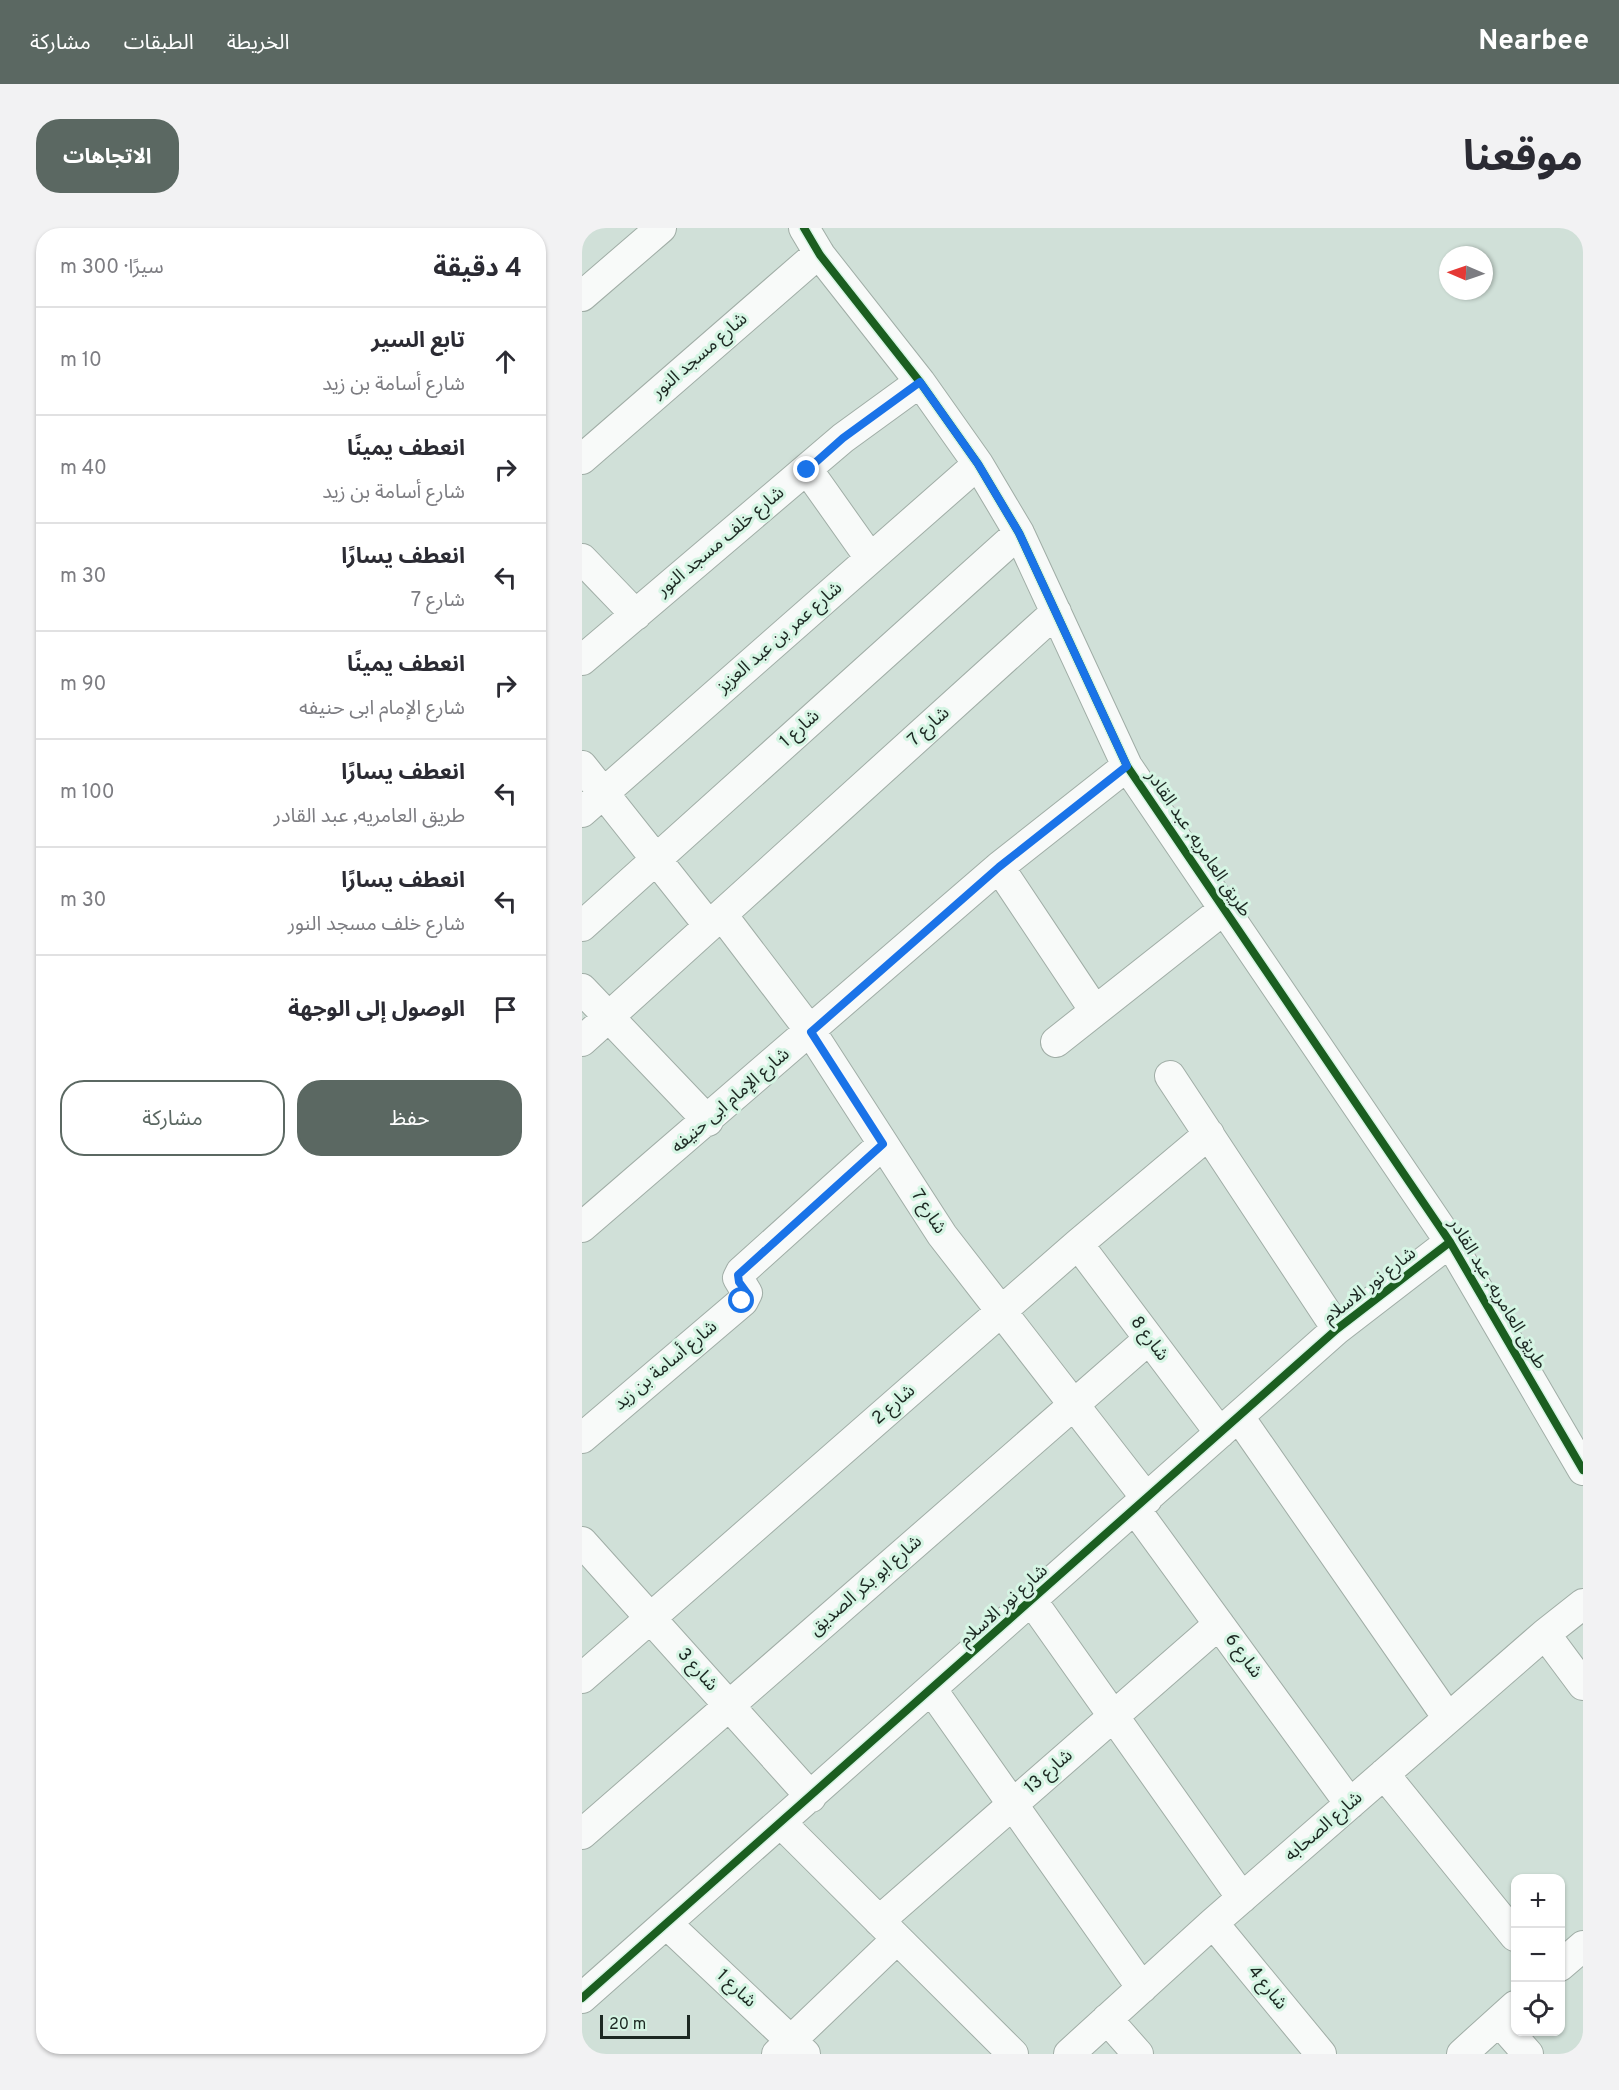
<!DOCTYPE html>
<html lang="ar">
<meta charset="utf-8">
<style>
:root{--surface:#fff;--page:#f2f2f3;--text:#2b2b33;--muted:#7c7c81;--line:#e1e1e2;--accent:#5b6862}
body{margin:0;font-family:Overpass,"Noto Sans Arabic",sans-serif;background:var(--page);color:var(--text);direction:rtl}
.controls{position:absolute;right:18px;bottom:18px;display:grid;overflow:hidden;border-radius:12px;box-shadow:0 2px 4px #0004}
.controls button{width:54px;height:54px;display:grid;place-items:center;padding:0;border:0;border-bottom:2px solid var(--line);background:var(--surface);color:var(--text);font:30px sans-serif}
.compass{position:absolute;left:857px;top:18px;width:54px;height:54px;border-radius:50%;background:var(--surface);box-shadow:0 2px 4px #0004;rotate:272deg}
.scale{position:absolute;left:18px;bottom:15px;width:90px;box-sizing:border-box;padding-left:6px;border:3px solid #1c2822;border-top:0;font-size:16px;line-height:21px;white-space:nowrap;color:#1c2822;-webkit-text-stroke:4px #d6f5e4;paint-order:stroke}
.stop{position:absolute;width:18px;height:18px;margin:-14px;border:4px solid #1a73e8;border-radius:50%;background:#fff}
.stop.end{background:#1a73e8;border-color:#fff;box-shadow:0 2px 6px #0008}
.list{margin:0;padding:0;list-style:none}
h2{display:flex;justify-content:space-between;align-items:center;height:78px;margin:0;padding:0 24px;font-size:26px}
h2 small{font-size:20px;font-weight:400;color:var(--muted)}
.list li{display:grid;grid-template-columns:39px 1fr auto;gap:18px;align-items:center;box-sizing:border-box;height:108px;padding:0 24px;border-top:2px solid var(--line)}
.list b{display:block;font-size:22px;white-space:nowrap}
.list p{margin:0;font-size:20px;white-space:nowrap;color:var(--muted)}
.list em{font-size:20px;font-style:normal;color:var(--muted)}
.actions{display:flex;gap:12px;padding:18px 24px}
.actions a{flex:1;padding:14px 0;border:2px solid var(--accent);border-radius:24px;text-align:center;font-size:21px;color:var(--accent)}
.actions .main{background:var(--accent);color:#fff}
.icon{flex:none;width:33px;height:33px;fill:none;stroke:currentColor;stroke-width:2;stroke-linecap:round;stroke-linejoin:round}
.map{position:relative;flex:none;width:1001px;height:1826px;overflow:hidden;direction:ltr;border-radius:24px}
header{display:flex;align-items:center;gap:36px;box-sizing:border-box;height:84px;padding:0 30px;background:var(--accent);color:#fff}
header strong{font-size:28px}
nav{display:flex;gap:33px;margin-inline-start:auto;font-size:21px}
.intro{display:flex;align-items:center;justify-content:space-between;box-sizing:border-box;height:144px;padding:0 36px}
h1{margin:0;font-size:42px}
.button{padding:15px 27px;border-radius:24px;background:var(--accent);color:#fff;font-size:21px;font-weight:700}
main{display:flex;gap:36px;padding:0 36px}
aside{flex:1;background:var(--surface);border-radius:24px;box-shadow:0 2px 4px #0004}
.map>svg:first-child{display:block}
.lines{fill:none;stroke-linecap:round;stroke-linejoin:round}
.minor-casing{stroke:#a0ada6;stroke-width:32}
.minor{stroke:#f8faf9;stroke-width:30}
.cycleway-casing{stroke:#d6f5e4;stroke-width:11}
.cycleway{stroke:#1b5e20;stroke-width:8}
.route{stroke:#1a73e8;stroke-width:8}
.labels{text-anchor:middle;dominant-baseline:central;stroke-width:6;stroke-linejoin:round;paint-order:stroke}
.street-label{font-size:18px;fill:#1c2822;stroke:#d6f5e4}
</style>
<header>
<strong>Nearbee</strong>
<nav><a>الخريطة</a><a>الطبقات</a><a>مشاركة</a></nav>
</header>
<div class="intro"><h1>موقعنا</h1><a class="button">الاتجاهات</a></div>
<main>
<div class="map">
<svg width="1001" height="1826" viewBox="0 0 1001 1826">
<rect width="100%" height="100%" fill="#d0e0d8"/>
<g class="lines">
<g class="minor-casing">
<path id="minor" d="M222,0l16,27 100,127 58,82 41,69 108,233 323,476 133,228
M0,68l79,-68
M0,231l237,-206
M225,241l63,89
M0,331l54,56
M0,432l261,-222 77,-56
M0,538l127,160
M0,584l396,-348
M417,639l96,144
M140,687l89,117 131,203 205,264
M0,698l437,-393
M0,761l126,132
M0,813l474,-429
M474,814l167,-132
M588,848l167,253
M0,999l417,-360 128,-101
M496,1016l142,189
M657,1189l209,301
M0,1210l161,-137 4,-8 -9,-15 3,-6 142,-128
M553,1281l215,295
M0,1314l229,255
M450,1373l210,297
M963,1406l38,51
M0,1450l496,-434 131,-110
M350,1462l210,298
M802,1546l131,162
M199,1595l232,231
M0,1606l567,-495
M297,1693l340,-297
M631,1695l108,131
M85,1696l138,130
M978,1738l23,-20
M0,1770l755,-669 113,-87
M525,1791l31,35
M917,1793l29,33
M195,1826l120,-115
M487,1826l144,-131 332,-289 38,-30
M880,1826l53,-48"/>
</g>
<use href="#minor" class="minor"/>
<g class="cycleway-casing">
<path id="cycleway" d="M222,0l16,27 100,127 58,82 41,69 108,233 323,476 133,228
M0,1770l755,-669 113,-87"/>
</g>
<use href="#cycleway" class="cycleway"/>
</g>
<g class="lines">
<path class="route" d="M160,1073l5,-8 -8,-11 -1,-7 145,-131 -72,-112 188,-165 128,-101 -108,-233 -41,-69 -58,-82 -77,56 -36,32"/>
</g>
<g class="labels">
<g class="street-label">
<text transform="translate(118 128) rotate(-41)">شارع مسجد النور</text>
<text transform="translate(139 314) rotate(-40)">شارع خلف مسجد النور</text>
<text transform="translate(198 410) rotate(-41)">شارع عمر بن عبد العزيز</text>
<text transform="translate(347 499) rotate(-42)">شارع 7</text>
<text transform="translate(218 501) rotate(-42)">شارع 1</text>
<text transform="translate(616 616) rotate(56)">طريق العامريه, عبد القادر</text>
<text transform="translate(149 873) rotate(-41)">شارع الإمام ابى حنيفه</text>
<text transform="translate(346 984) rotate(57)">شارع 7</text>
<text transform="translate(788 1058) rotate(-38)">شارع نور الاسلام</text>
<text transform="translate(915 1066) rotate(59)">طريق العامريه, عبد القادر</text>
<text transform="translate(567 1111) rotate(53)">شارع 8</text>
<text transform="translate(84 1138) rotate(-40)">شارع أسامة بن زيد</text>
<text transform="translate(312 1177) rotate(-41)">شارع 2</text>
<text transform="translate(284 1358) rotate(-41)">شارع ابو بكر الصديق</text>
<text transform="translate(422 1378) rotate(-42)">شارع نور الاسلام</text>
<text transform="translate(661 1428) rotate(54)">شارع 6</text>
<text transform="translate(115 1442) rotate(48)">شارع 3</text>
<text transform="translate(467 1544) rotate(-41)">شارع 13</text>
<text transform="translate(742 1599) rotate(-41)">شارع الصحابه</text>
<text transform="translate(685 1760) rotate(51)">شارع 4</text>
<text transform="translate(154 1761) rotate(43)">شارع 1</text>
</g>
</g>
</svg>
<div class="controls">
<button>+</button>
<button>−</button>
<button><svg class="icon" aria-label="locate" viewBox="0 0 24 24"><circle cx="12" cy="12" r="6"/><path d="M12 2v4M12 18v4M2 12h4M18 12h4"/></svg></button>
</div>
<svg class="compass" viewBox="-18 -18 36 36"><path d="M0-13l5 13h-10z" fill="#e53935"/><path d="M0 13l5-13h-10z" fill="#7c7c81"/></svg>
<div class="scale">20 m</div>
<div class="stop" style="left:160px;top:1073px"></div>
<div class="stop end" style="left:225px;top:242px"></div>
</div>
<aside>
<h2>4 دقيقة<small>سيرًا · 300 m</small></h2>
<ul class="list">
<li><svg class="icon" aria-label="ahead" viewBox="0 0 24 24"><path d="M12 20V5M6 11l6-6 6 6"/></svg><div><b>تابع السير</b><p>شارع أسامة بن زيد</p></div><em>10 m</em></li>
<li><svg class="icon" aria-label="right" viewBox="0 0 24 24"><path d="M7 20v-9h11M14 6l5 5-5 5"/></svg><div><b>انعطف يمينًا</b><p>شارع أسامة بن زيد</p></div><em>40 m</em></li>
<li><svg class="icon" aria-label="left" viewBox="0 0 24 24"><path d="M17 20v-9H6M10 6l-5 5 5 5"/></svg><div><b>انعطف يسارًا</b><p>شارع 7</p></div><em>30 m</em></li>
<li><svg class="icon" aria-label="right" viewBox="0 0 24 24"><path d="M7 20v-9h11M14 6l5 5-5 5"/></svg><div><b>انعطف يمينًا</b><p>شارع الإمام ابى حنيفه</p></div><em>90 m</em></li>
<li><svg class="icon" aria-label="left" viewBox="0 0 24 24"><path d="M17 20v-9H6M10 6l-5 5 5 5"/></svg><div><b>انعطف يسارًا</b><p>طريق العامريه, عبد القادر</p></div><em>100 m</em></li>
<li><svg class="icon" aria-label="left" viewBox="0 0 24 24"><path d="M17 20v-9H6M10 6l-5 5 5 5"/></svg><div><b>انعطف يسارًا</b><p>شارع خلف مسجد النور</p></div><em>30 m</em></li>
<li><svg class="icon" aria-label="arrive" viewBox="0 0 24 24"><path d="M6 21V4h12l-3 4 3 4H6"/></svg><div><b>الوصول إلى الوجهة</b></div></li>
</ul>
<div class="actions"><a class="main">حفظ</a><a>مشاركة</a></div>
</aside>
</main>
